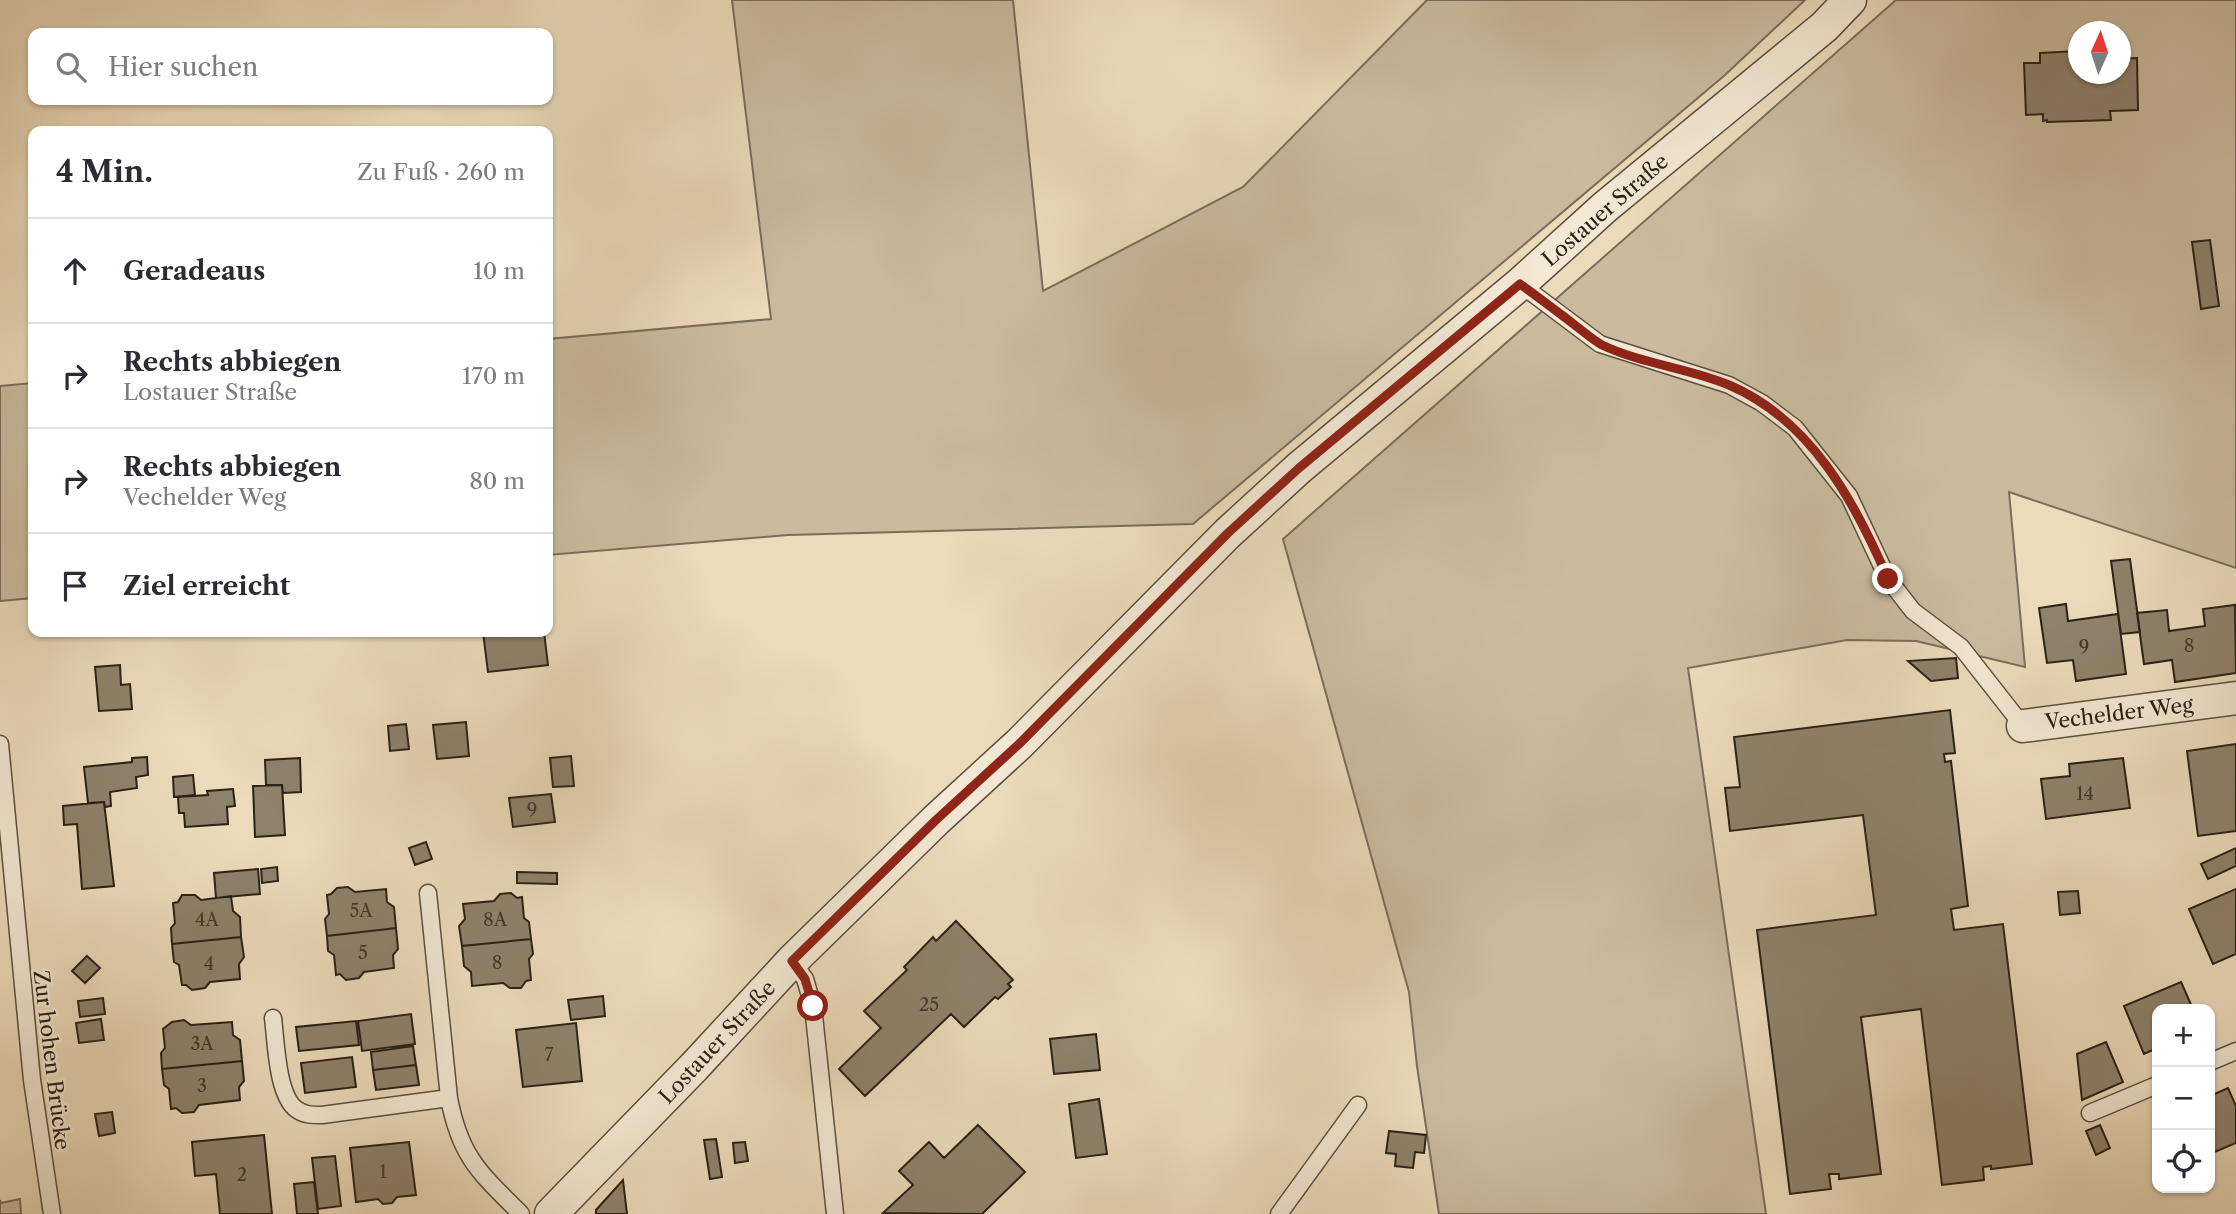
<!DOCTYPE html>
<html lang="de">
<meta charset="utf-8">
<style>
:root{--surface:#fff;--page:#f7f7f7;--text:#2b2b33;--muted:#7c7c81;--line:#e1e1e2}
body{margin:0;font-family:"Libre Caslon Text",serif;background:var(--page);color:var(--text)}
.controls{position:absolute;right:21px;bottom:21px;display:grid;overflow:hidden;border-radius:14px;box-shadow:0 2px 5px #0004}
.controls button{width:63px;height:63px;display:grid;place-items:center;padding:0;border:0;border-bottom:2px solid var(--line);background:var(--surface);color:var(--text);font:35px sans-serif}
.compass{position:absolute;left:2068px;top:21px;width:63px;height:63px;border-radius:50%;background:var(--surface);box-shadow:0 2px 5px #0004;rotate:3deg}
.stop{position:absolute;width:21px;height:21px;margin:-16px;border:5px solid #8f2418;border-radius:50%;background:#fff}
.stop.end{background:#8f2418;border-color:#fff;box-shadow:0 2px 7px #0008}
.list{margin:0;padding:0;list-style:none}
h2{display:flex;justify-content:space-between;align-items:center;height:91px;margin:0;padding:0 28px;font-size:30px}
h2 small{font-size:23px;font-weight:400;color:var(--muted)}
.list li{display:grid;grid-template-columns:46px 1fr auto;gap:21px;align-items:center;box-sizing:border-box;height:105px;padding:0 28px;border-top:2px solid var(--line)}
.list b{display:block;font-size:26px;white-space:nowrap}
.list p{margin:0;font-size:23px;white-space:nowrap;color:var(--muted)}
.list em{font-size:23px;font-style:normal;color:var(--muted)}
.icon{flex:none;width:38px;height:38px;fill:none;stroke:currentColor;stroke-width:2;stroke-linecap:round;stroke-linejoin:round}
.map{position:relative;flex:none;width:2236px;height:1214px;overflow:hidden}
.search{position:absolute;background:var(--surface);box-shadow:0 2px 5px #0004;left:28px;top:28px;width:525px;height:77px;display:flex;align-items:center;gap:18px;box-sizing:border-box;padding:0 24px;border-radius:14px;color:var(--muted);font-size:26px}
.panel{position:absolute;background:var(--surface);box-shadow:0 2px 5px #0004;left:28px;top:126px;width:525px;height:511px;border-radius:14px}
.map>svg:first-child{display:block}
.green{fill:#cabb9f;stroke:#7a6e5a;stroke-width:2;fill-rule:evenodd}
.building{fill:#8e826c;stroke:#292116;stroke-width:2}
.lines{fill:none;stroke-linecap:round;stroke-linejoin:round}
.service-casing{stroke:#5a503f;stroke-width:19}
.minor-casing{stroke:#5a503f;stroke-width:35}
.service{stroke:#f2e8d3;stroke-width:16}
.minor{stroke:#f2e8d3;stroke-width:32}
.route{stroke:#8f2418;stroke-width:9}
.labels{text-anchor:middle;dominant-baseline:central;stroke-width:5;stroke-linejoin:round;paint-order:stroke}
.number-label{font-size:18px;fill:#42392c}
.street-label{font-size:21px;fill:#292116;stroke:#f2e8d3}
</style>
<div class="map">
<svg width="2236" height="1214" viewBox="0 0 2236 1214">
<rect width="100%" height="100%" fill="#ebdbbb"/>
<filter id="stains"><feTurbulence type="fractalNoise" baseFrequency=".00286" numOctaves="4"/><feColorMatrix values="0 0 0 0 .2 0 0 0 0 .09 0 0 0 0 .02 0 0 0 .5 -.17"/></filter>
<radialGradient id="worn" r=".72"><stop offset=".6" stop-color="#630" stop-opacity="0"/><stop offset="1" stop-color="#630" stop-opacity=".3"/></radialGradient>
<path class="green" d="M732,0h281l30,291 200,-104 184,-187h378l-80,75 -532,449 -405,11 -240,20v-216l223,-20z
M1896,0h340v568l-227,-76 16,175 -109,-26 -69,-1 -159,28 78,546h-327l-22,-148 -8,-74 -126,-453zM2078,32h42v42h-42z
M33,383v215l-33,3v-215z
M20,1199l1,15h-21v-14l1,3z"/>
<path class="building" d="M2078,51v23h42v-15l17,-1 1,52 -28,1 1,9 -64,2v-2l-4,1v-7l-17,1 -2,-52h16v-10z
M2210,240l9,66 -18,3 -9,-67z
M2130,559l10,73 -19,2 -10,-73z
M2066,604l2,17 50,-7 8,60 -50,7 -3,-21 -26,3 -8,-55z
M2235,605l1,68 -61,9 -3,-22 -28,4 -7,-51 30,-3 2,21 36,-5 -2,-17z
M483,632h61l4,33 -60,7z
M1956,658l2,20 -27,3 -23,-20z
M120,665l1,20 9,-1 2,25 -33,2 -4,-44z
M1950,710l5,43 -11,1 1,8 6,-1 17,145 -17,3 3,21 49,-6 29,240 -41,5v-3l-8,1 1,13 -42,5 -21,-176 -60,8 20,157 -42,5v-5h-10l2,15 -41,5 -33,-264 119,-15 -13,-100 -133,16 -5,-43 15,-1 -6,-50z
M466,722l3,34 -32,3 -4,-34z
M406,724l3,25 -19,2 -2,-25z
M2236,744v87l-38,5 -11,-85z
M571,756l3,30 -21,1 -3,-29z
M147,757l1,18 -12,2 1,11 -27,4 1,14 -6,1 -1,-5 -16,1 -4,-36 48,-5v-4z
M300,758l1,34 -18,1 -1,-8h-16l-1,-25z
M2123,758l7,50 -84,11 -5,-40 29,-3 -1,-12z
M193,775l2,20 -21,2 -1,-20z
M282,785l3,50 -30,2 -2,-51z
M233,789l2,17 -8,1 1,17 -43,3 -1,-14h-5l-1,-16 30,-2 -1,-4z
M551,794l4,28 -42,5 -4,-29z
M104,802l10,84 -32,3 -5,-65 -13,1 -1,-19z
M426,842l6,17 -17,6 -6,-17z
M2236,848v18l-28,13 -7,-15z
M277,867l1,14 -16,2 -1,-14z
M258,869l2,25 -44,4 -2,-25z
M517,872l40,1v11l-40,-1z
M348,887l7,5 31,-3 1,13 7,5 2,21 -69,8 -2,-17 4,-5 -2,-19 4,-1 6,-6z
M2236,889v65l-23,10 -24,-55z
M2078,891l2,22 -20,2 -2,-23z
M511,893l6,5 5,-1 2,21 5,4 2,17 -69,7 -3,-20 6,-7 -2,-15 31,-3 6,-7z
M182,895h13l6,5 30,-4 2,15 7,6 1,20 -69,7 -1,-16 4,-5 -2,-20 5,-1z
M956,921l57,59 -5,4 3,3 -13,12 -3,-2 -31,30 -13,-13 -86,82 -26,-27 42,-41 -17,-17 43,-41 -3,-3 29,-30 3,4z
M396,928l2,21 -5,6 1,13 -30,4 -5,6 -13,2 -6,-6 -4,1 -2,-20 -6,-4 -1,-15z
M241,937l3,20 -5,7 1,15 -30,3 -5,6 -13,2 -6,-5h-4l-3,-20 -5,-3 -2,-18z
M531,939l2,15 -4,5 2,21 -5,1 -5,7h-11l-7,-5 -31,3 -1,-14 -7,-6 -2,-20z
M87,956l13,12 -15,15 -13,-12z
M2181,982l12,27h-36v39l-13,6 -20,-48z
M603,996l2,20 -34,4 -3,-20z
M103,998l2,16 -25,3 -2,-16z
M411,1014l4,30 -53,7 -4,-30z
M101,1019l3,21 -25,3 -3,-20z
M184,1020l7,5 41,-3 1,13 7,5 2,21 -80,8 -1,-16 4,-5 -2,-19 9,-7z
M356,1021l3,24 -60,6 -3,-24z
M576,1023l6,58 -59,6 -7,-57z
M1096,1034l4,36 -46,4 -4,-35z
M2106,1042l17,40 -41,18 -5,-46z
M413,1046l3,19 -43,5 -2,-18z
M352,1057l4,30 -51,6 -4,-30z
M242,1061l2,20 -5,6 1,13 -41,5 -5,7 -12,1 -6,-5 -5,1 -2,-20 -5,-4 -2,-16z
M416,1065l3,20 -43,5 -3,-20z
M2228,1088l8,18v37l-26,11v-58z
M1099,1099l8,55 -31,4 -7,-54z
M112,1112l3,21 -16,3 -4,-22z
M978,1125l47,47 -43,42 -99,-1 30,-28 -14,-14 30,-29 15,16z
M2100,1125l10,23 -14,7 -10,-24z
M1389,1131l37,4 -2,18 -9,-1 -2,16 -18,-2 1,-12 -10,-1z
M264,1135l8,79h-52l-4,-40 -21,2 -3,-34z
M716,1139l6,38 -12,2 -6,-39z
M409,1142l7,53 -19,2 -5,6 -9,1 -5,-5 -22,3 -6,-54z
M745,1142l3,19 -13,2 -2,-20z
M335,1156l6,50 -23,3 -6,-51z
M623,1180l4,34h-31v-4z
M314,1182l4,32h-21l-3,-30z"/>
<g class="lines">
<g class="service-casing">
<path id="service" d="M1520,284l80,60 129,41 33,18 33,25 54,68 39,83 25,32 48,36 62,79
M0,744l32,336 20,134
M428,893l21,205c11,59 31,75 72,116
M792,961l13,18 8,27 22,208
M273,1018c3,23 4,77 23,91 8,6 16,6 26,6l127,-17
M2210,1062l26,-11
M2090,1113l67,-28
M1279,1214l79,-109"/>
</g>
<g class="minor-casing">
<path id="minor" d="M2023,726l213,-28
M551,1214l143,-147 98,-106 144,-141 83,-76 209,-211 71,-65 221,-184 85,-77 219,-180 26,-27"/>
</g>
<use href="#service" class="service"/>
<use href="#minor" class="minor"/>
</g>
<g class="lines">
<path class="route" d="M813,1006l-8,-27 -13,-18 144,-141 83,-76 209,-211 71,-65 221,-184c19,14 38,28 56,42 8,6 17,14 26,19 40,19 87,23 127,40 82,35 126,117 159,194"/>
</g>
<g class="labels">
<g class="number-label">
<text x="2189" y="646">8</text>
<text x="2084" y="647">9</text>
<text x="2085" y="794">14</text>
<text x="532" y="810">9</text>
<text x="361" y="911">5A</text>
<text x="207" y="920">4A</text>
<text x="495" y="920">8A</text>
<text x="363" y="953">5</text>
<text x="497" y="963">8</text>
<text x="209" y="964">4</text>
<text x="929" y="1005">25</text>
<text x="202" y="1044">3A</text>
<text x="549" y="1055">7</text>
<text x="202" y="1086">3</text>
<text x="383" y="1172">1</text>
<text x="242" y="1175">2</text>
</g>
<g class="street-label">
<text transform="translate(1605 210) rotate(-41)">Lostauer Straße</text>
<text transform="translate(2119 713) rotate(-7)">Vechelder Weg</text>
<text transform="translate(717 1042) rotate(-47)">Lostauer Straße</text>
<text transform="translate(52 1060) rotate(83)">Zur hohen Brücke</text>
</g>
</g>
<rect width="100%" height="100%" filter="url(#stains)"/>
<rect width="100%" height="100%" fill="url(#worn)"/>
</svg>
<div class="controls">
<button>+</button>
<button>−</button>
<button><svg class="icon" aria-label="locate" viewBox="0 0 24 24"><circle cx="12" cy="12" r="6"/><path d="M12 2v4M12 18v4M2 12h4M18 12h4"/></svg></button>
</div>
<svg class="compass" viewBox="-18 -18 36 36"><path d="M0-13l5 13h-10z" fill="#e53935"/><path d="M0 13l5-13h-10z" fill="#7c7c81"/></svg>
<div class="stop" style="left:813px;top:1006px"></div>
<div class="stop end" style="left:1888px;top:579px"></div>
<div class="search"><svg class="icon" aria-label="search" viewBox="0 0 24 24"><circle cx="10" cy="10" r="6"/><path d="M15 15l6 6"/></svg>Hier suchen</div>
<section class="panel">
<h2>4 Min.<small>Zu Fuß · 260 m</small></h2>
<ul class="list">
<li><svg class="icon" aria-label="ahead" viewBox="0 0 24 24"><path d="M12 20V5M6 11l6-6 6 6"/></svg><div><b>Geradeaus</b></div><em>10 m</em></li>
<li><svg class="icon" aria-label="right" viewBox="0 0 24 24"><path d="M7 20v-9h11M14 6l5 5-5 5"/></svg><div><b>Rechts abbiegen</b><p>Lostauer Straße</p></div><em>170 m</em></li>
<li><svg class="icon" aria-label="right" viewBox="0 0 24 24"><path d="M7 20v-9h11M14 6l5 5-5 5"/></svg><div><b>Rechts abbiegen</b><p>Vechelder Weg</p></div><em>80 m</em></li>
<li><svg class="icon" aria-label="arrive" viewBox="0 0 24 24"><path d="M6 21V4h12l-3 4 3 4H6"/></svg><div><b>Ziel erreicht</b></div></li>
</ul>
</section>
</div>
